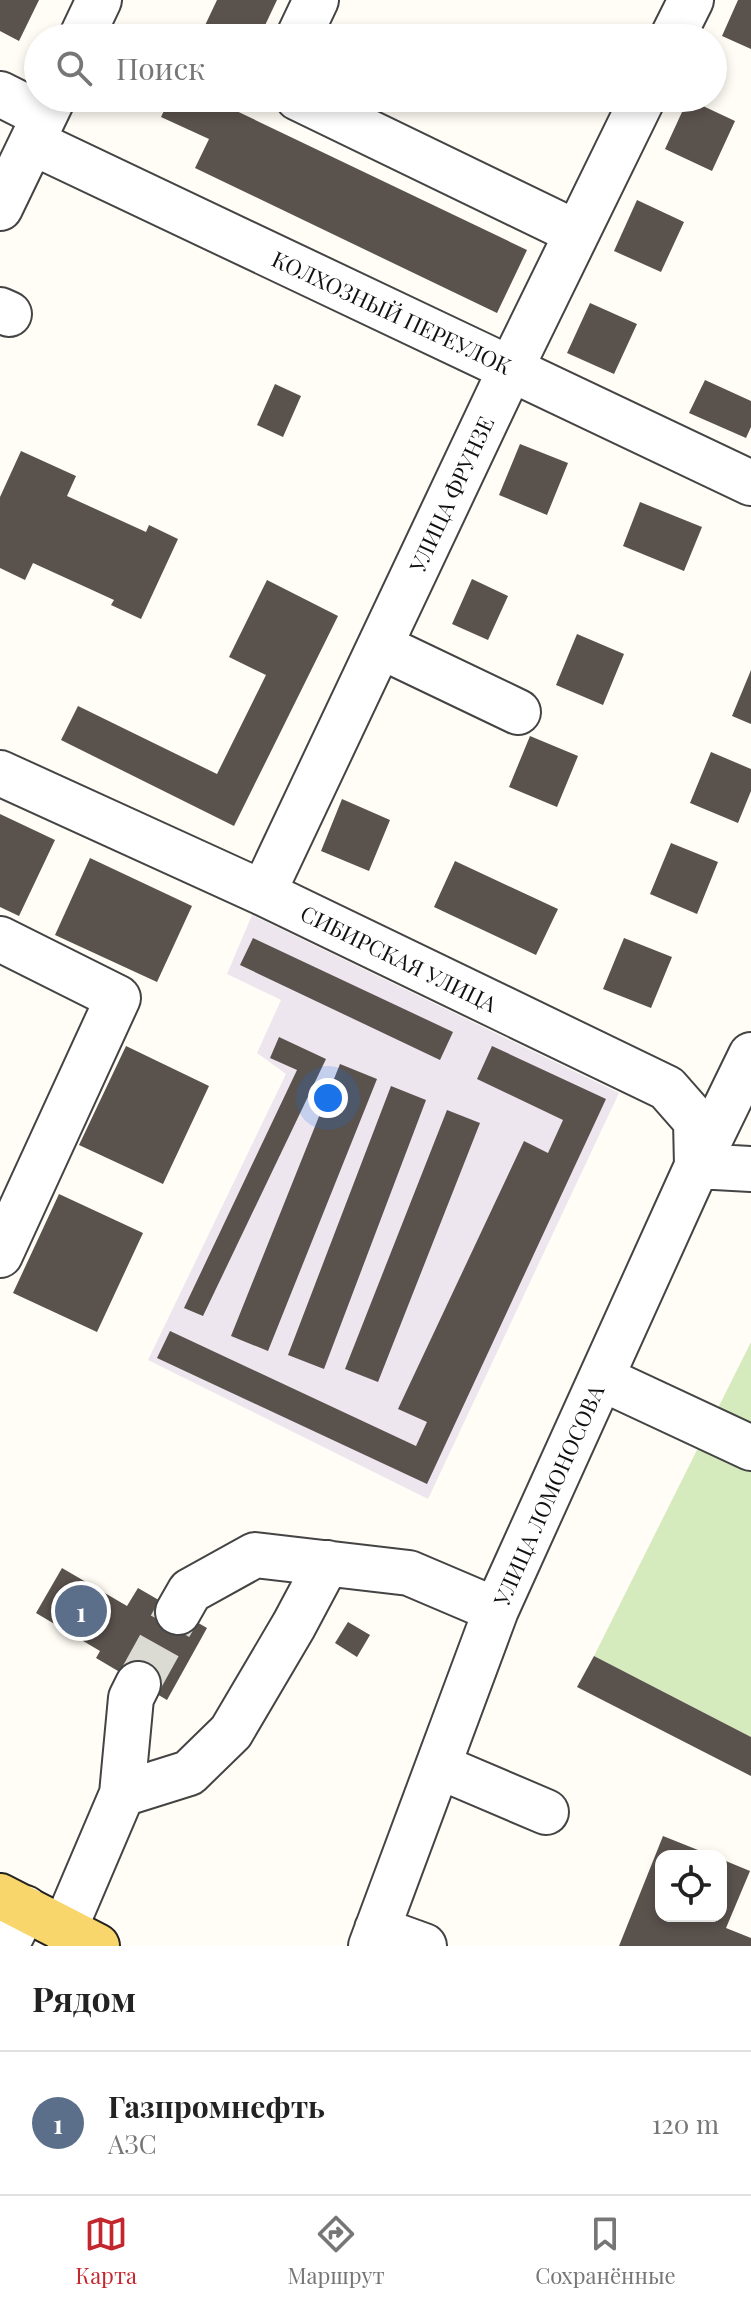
<!DOCTYPE html>
<html lang="ru">
<meta charset="utf-8">
<style>
:root{--surface:#fff;--page:#f6f6f6;--text:#222;--muted:#767676;--line:#e0e0e0;--accent:#c4262e}
body{margin:0;font-family:"Playfair Display",serif;background:var(--page);color:var(--text)}
.controls{position:absolute;right:24px;bottom:24px;display:grid;overflow:hidden;border-radius:16px;box-shadow:0 4px 12px #0003}
.controls button{width:72px;height:72px;display:grid;place-items:center;padding:0;border:0;border-bottom:2px solid var(--line);background:var(--surface);color:var(--text);font:40px sans-serif}
.you{position:absolute;left:328px;top:1098px;width:28px;height:28px;margin:-20px;border:6px solid #fff;border-radius:50%;background:#1a73e8;box-shadow:0 0 0 12px #1a73e833}
.badge{display:grid;place-items:center;width:52px;height:52px;border-radius:50%;background:var(--accent);color:#fff;font-size:26px;font-weight:700}
.pin{position:absolute;translate:-50% -50%;border:4px solid #fff;box-shadow:0 2px 8px #0006}
.list{margin:0;padding:0;list-style:none}
h2{display:flex;justify-content:space-between;align-items:center;height:104px;margin:0;padding:0 32px;font-size:34px}
h2 small{font-size:26px;font-weight:400;color:var(--muted)}
.list li{display:grid;grid-template-columns:52px 1fr auto;gap:24px;align-items:center;box-sizing:border-box;height:144px;padding:0 32px;border-top:2px solid var(--line)}
.list b{display:block;font-size:30px;white-space:nowrap}
.list p{margin:0;font-size:26px;white-space:nowrap;color:var(--muted)}
.list em{font-size:26px;font-style:normal;color:var(--muted)}
.icon{flex:none;width:44px;height:44px;fill:none;stroke:currentColor;stroke-width:2;stroke-linecap:round;stroke-linejoin:round}
.map{position:relative;flex:none;width:751px;height:1946px;overflow:hidden}
.search{position:absolute;background:var(--surface);box-shadow:0 4px 12px #0003;left:24px;right:24px;top:24px;height:88px;display:flex;align-items:center;gap:20px;box-sizing:border-box;padding:0 28px;border-radius:44px;color:var(--muted);font-size:30px}
.sheet{height:248px;background:var(--surface)}
nav{display:flex;justify-content:space-around;align-items:center;box-sizing:border-box;height:112px;border-top:2px solid var(--line);background:var(--surface);font-size:22px;color:var(--muted)}
nav a{display:grid;justify-items:center;gap:4px}
nav .on{color:var(--accent)}
.map>svg:first-child{display:block}
.industrial{fill:#eee6ef}
.green{fill:#d5ebbd}
.building{fill:#5a524d}
.lines{fill:none;stroke-linecap:round;stroke-linejoin:round}
.minor-tunnel{stroke:#dbdad3;stroke-width:44;stroke-dasharray:44 22;stroke-linecap:butt}
.minor-casing{stroke:#444;stroke-width:48}
.major-casing{stroke:#222;stroke-width:48}
.minor{stroke:#fff;stroke-width:44}
.major{stroke:#f9d66b;stroke-width:44}
.labels{text-anchor:middle;dominant-baseline:central;stroke-width:8;stroke-linejoin:round;paint-order:stroke}
.street-label{font-size:22px;fill:#111;stroke:#fff}
</style>
<div class="map">
<svg width="751" height="1946" viewBox="0 0 751 1946">
<rect width="100%" height="100%" fill="#fffdf5"/>
<path class="industrial" d="M252,915l367,178 -191,406 -280,-139 138,-286 -29,-21 24,-53 -54,-26z"/>
<path class="green" d="M751,1342v395l-157,-81z"/>
<path class="building" d="M0,0h39l-20,41 -19,-10z
M217,0h60l-18,38h-60z
M738,0h13v49l-29,-13z
M170,98h60l-4,8 301,144 -30,63 -302,-145 14,-29 -48,-22z
M688,99l47,22 -23,50 -47,-22z
M637,200l47,22 -23,50 -47,-21z
M590,303l47,21 -23,50 -47,-21z
M705,380l46,21v26l-5,11 -57,-25z
M275,384l26,12 -18,41 -26,-12z
M520,444l48,19 -21,52 -48,-20z
M21,451l55,25 -9,20 79,36 3,-7 29,14 -37,80 -30,-14 3,-5 -81,-37 -8,17 -25,-12v-71z
M640,502l62,25 -18,44 -61,-25z
M472,579l36,17 -20,44 -36,-16z
M267,580l71,36 -104,210 -173,-86 17,-34 139,68 49,-99 -37,-18z
M577,634l47,20 -21,51 -47,-20z
M751,670v54l-19,-8z
M530,736l48,20 -21,51 -48,-20z
M711,752l40,17v22l-13,32 -48,-20z
M342,799l48,21 -21,51 -48,-20z
M0,814l55,26 -36,76 -19,-9z
M671,843l47,19 -21,52 -47,-20z
M90,858l102,48 -35,76 -102,-47z
M455,861l103,48 -22,46 -102,-48z
M253,938l200,94 -13,28 -200,-95z
M624,938l48,19 -21,51 -48,-19z
M279,1037l47,22 -123,257 -19,-8 113,-238 -27,-12z
M126,1046l83,40 -46,98 -84,-39z
M492,1046l114,53 -179,385 -270,-126 13,-27 246,115 11,-24 -29,-13 126,-268 24,12 15,-33 -86,-41z
M340,1064l37,15 -109,272 -37,-15z
M391,1086l35,14 -102,269 -36,-14z
M447,1110l33,13 -102,259 -33,-13z
M59,1194l84,39 -46,99 -84,-39z
M62,1568l65,38 11,-18 69,40 -40,72 -71,-42 4,-7 -64,-38z
M348,1622l22,13 -13,22 -22,-14z
M594,1656l157,81v39l-174,-89z
M663,1836l50,20h-52v60h60v-57l29,12 -24,57 25,10v8h-132z"/>
<g class="lines">
<path class="minor-tunnel" d="M138,1684l40,-72"/>
<g class="minor-casing">
<path id="minor" d="M81,38l18,-38
M298,38l18,-38
M672,38l19,-38
M0,94l44,22
M298,98l279,135
M32,142l719,341
M0,208l53,-110
M0,310l9,4
M380,646l138,66
M0,773l263,120 404,195 29,33 1,45 54,3
M263,893l248,-525 132,-270
M0,939l118,59 -118,257
M601,1378l150,70
M178,1612l12,-21 65,-36 154,18 87,37
M438,1766l108,46
M122,1794l67,-21 42,-41 63,-107 33,-62
M377,1929l47,17
M64,1930l58,-136 9,-96 7,-14
M6,1946l19,-38
M371,1946l125,-336 201,-444 54,-111"/>
</g>
<g class="major-casing">
<path id="major" d="M0,1896l97,50"/>
</g>
<use href="#minor" class="minor"/>
<use href="#major" class="major"/>
</g>
<g class="labels">
<g class="street-label">
<text transform="translate(392 312) rotate(25)">КОЛХОЗНЫЙ ПЕРЕУЛОК</text>
<text transform="translate(451 494) rotate(-65)">УЛИЦА ФРУНЗЕ</text>
<text transform="translate(399 958) rotate(26)">СИБИРСКАЯ УЛИЦА</text>
<text transform="translate(548 1495) rotate(-66)">УЛИЦА ЛОМОНОСОВА</text>
</g>
</g>
</svg>
<div class="controls">
<button><svg class="icon" aria-label="locate" viewBox="0 0 24 24"><circle cx="12" cy="12" r="6"/><path d="M12 2v4M12 18v4M2 12h4M18 12h4"/></svg></button>
</div>
<div class="you"></div>
<div class="pin badge" style="left:81px;top:1611px;background:#5c6f8a">1</div>
<div class="search"><svg class="icon" aria-label="search" viewBox="0 0 24 24"><circle cx="10" cy="10" r="6"/><path d="M15 15l6 6"/></svg>Поиск</div>
</div>
<section class="sheet">
<h2>Рядом<small></small></h2>
<ul class="list">
<li><span class="badge" style="background:#5c6f8a">1</span><div><b>Газпромнефть</b><p>АЗС</p></div><em>120 m</em></li>
</ul>
</section>
<nav>
<a class="on"><svg class="icon" aria-label="map" viewBox="0 0 24 24"><path d="M3 6l6-2 6 2 6-2v14l-6 2-6-2-6 2zM9 4v14M15 6v14"/></svg>Карта</a>
<a><svg class="icon" aria-label="directions" viewBox="0 0 24 24"><path d="M12 3l9 9-9 9-9-9zM9 14v-3h6M13 9l2 2-2 2"/></svg>Маршрут</a>
<a><svg class="icon" aria-label="saved" viewBox="0 0 24 24"><path d="M7 4h10v16l-5-4-5 4z"/></svg>Сохранённые</a>
</nav>
